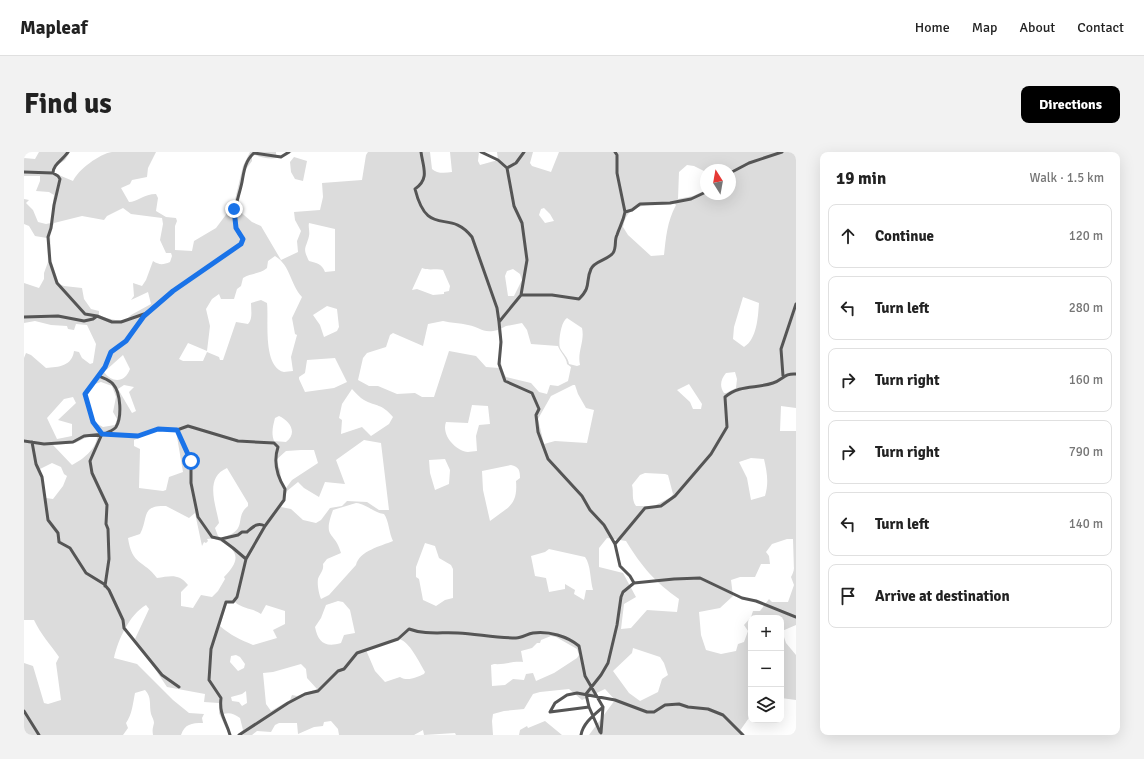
<!DOCTYPE html>
<meta charset="utf-8">
<style>
:root{--surface:#fff;--page:#f2f2f2;--text:#222;--muted:#767676;--line:#e0e0e0;--accent:#000}
body{margin:0;font-family:Signika,sans-serif;background:var(--page);color:var(--text)}
.controls{position:absolute;right:12px;bottom:12px;display:grid;overflow:hidden;border-radius:8px;box-shadow:0 4px 16px #0002}
.controls button{width:36px;height:36px;display:grid;place-items:center;padding:0;border:0;border-bottom:1px solid var(--line);background:var(--surface);color:var(--text);font:20px sans-serif}
.compass{position:absolute;left:676px;top:12px;width:36px;height:36px;border-radius:50%;background:var(--surface);box-shadow:0 4px 16px #0002;rotate:349deg}
.stop{position:absolute;width:12px;height:12px;margin:-9px;border:3px solid #1a73e8;border-radius:50%;background:#fff}
.stop.end{background:#1a73e8;border-color:#fff;box-shadow:0 1px 4px #0008}
.list{margin:0;padding:0;list-style:none}
h2{display:flex;justify-content:space-between;align-items:center;height:52px;margin:0;padding:0 16px;font-size:17px}
h2 small{font-size:13px;font-weight:400;color:var(--muted)}
.list li{display:grid;grid-template-columns:26px 1fr auto;gap:12px;align-items:center;box-sizing:border-box;height:64px;margin:0 8px 8px;padding:0 8px;border:1px solid var(--line);border-radius:8px}
.list b{display:block;font-size:15px;white-space:nowrap}
.list em{font-size:13px;font-style:normal;color:var(--muted)}
.icon{flex:none;width:22px;height:22px;fill:none;stroke:currentColor;stroke-width:2;stroke-linecap:round;stroke-linejoin:round}
.map{position:relative;flex:none;width:772px;height:583px;overflow:hidden;border-radius:8px}
header{display:flex;align-items:center;gap:24px;box-sizing:border-box;height:56px;padding:0 20px;background:var(--surface);border-bottom:1px solid var(--line)}
header strong{font-size:19px}
nav{display:flex;gap:22px;margin-inline-start:auto;font-size:14px}
.intro{display:flex;align-items:center;justify-content:space-between;box-sizing:border-box;height:96px;padding:0 24px}
h1{margin:0;font-size:28px}
.button{padding:10px 18px;border-radius:8px;background:var(--accent);color:#fff;font-size:14px;font-weight:700}
main{display:flex;gap:24px;padding:0 24px}
aside{flex:1;background:var(--surface);border-radius:8px;box-shadow:0 4px 16px #0002}
.map>svg:first-child{display:block}
.green{fill:#dcdcdc;fill-rule:evenodd}
.lines{fill:none;stroke-linecap:round;stroke-linejoin:round}
.minor{stroke:#555;stroke-width:3}
.route{stroke:#1a73e8;stroke-width:5}
</style>
<header>
<strong>Mapleaf</strong>
<nav><a>Home</a><a>Map</a><a>About</a><a>Contact</a></nav>
</header>
<div class="intro"><h1>Find us</h1><a class="button">Directions</a></div>
<main>
<div class="map">
<svg width="772" height="583" viewBox="0 0 772 583">
<rect width="100%" height="100%" fill="#fff"/>
<path class="green" d="M15,0h31l-5,8 -9,6 -2,4v3l19,8c5,-11 26,-27 39,-29 14,0 30,0 44,0l-8,16 -1,9 -15,3 -2,4 -9,4 8,14c8,0 15,-8 27,-8l2,4 -2,13 10,6 10,1 1,3 -2,5v24l17,1 2,-10 22,-13 18,-24 9,-38 7,-14h26v3c6,1 10,-3 16,-3 -11,8 -25,8 -37,3l-3,1v5l-6,8 -10,39 16,14 9,4 20,34 17,-8 -1,-11 4,-10 -6,-11 -1,-8 26,-2 3,-13 -1,-14 40,-3 4,-25 2,-3h62l2,17c5,5 13,4 20,3l-2,-20h29l-1,9 2,4 18,-5 -1,-8h36l-3,11 2,3 19,6 8,-20h237v256l-15,-2 -1,25h16v194l-14,6 4,12 10,12v45l-15,-2v-80h-30v97l-12,17 2,3h-152l26,-35 -10,-11 -23,11 -13,-11 -29,3 -7,2 -9,15 -20,2 -11,3 -1,7 1,14h-37l-1,-2 -31,2 -1,-5 -9,5h-75l-1,-6 -7,-8 -7,1 -1,4 -9,1 -16,7 -1,-11h-18l-4,2 -4,7 -14,-1 -5,4h-14l5,-5 -3,-12c-6,-4 -10,-6 -17,-4l8,21h-2l-10,-22v-10l-15,-1 1,-8 -38,-7 -32,-48 14,-30 -3,-4c-17,10 -28,35 -32,53l23,6 36,36 16,13 15,1 -2,4 1,5c-12,0 -18,1 -22,12h-28c-1,-6 0,-7 1,-12 0,-3 -2,-6 -3,-9 -2,-9 1,-17 -6,-24l-10,3c-2,10 -3,22 -9,30l2,5 -5,7h-99v-72l9,3 11,37 4,1 13,-4 -5,-37 3,-6c-9,-13 -18,-22 -25,-37h-10v-262l2,-5 5,2 15,13c13,-1 26,-2 28,-17l5,1 3,6 8,6 3,-1 3,-19 -9,-19 -11,-1 -2,6 -6,-1 -1,-3 -16,-1 -16,-4 -11,2v-40l15,5 5,-9v-6l4,-11 -1,-24 -12,-2 -6,-10 -5,-2v-25l5,1 -3,3 7,7 5,12 8,2 5,-1c2,-10 1,-19 3,-28l-5,-3 -13,-1 4,-10v-5h-16v-18l11,1zM663,13l7,1 12,6v-2h24v24h-24v-4l-13,6 -15,3 1,-27zM650,51l2,2c-9,17 -10,32 -12,50l-13,1 -23,-21 -5,-8c6,-30 29,-18 51,-24zM99,56l8,6 31,4 1,6 -3,16 6,13h5l1,3 -2,6c-7,3 -11,3 -17,-1l-7,19 -4,6 -9,-3 1,13 -3,4 17,-8 3,12 -20,11 -5,5c-9,1 -19,-1 -27,-5v-4l-8,-2 -7,-10 -2,-11 -18,-2 -5,-2 -8,-24 -1,-27 4,-10 28,-7 22,4 3,-4zM520,56l6,6 4,7 -9,2 -6,-8 2,-6zM285,71l26,6v42l-10,1c-3,-8 -8,-9 -16,-11 -7,-14 -3,-12 0,-25 1,-5 -1,-9 0,-13zM251,104c16,10 15,28 27,41l-10,21 3,16 2,1 -6,22 2,14c-3,0 -7,1 -9,1 -22,-5 -15,-53 -17,-69l-6,-3 -10,3c0,7 2,16 -3,21l-12,-2 -13,38h-3l-1,-3 -12,-5 -4,9h-20l-4,-2 9,-16 19,8 3,-25 -4,-17 6,-10 7,-5 2,5h13l3,-10 4,-3 2,-8c8,-5 17,-4 24,-10l1,-7zM398,116c8,3 14,0 21,2l7,16 -1,5 -5,1v2l-11,1 -16,-6 -5,1zM489,117l7,5 2,6 -8,16h-6l-3,-20 2,-5zM719,145l16,6c-1,14 -2,36 -15,44l-11,-8 1,-12zM303,154l10,3 2,18 -2,4 -13,6 -4,-12 -7,-10zM543,166l15,10c3,13 -5,24 -2,37l-3,1 -8,-2c-1,-7 -6,-10 -9,-16 -2,-6 1,-27 7,-30zM419,169c8,2 17,2 25,4 13,2 14,9 30,5 3,12 0,26 1,38l-13,-1 -10,-11 -27,-5 -15,46h-12l-7,-4 -18,1 -19,-8h-9l-11,-6 5,-22 4,-5 19,-6 4,-12 3,-2 30,13 5,-22zM498,171l5,7 4,14 27,2c2,6 9,12 9,18l4,3 -3,14 -10,5 -8,-1 -3,9 -8,-2 -8,-9 -25,-6c-11,-19 0,-31 -6,-48l6,-3zM99,203l7,14c-5,14 -18,14 -26,3zM311,206l12,24 -13,6 -29,4 -6,-13v-2l6,-4 2,-13zM711,220l2,7 -1,9 -10,5h-2c-5,-7 -3,-14 2,-20zM77,230l11,4 4,11 -3,15 4,7 -2,6 -12,2 -9,-5 -8,-27 9,-11zM665,232l13,20 -1,5h-8l-3,-7 -13,-12zM100,233l10,2 -5,5 7,19 -4,2 -14,-24zM549,233h2l3,9 8,14 8,2 -7,33 -32,-2 -11,3 -6,-25 13,-23zM328,237c4,4 8,9 12,11 13,7 17,3 29,17l-4,7 -18,12 -9,-9 -21,7 1,-14 -3,-2 3,-14zM49,245l3,6 -18,17 14,4v12l-15,3 -10,-21 17,-19zM448,253l16,1 2,18 -11,1 -3,11 1,15c-3,0 -7,1 -9,1 -12,-1 -27,-17 -22,-30l22,1zM255,264c11,5 19,17 7,26l-12,-1c-3,-8 -1,-15 1,-23zM134,278l18,1 7,41 -14,5 -3,13 -3,1 -24,-3 1,-39 -6,-3v-6zM73,284c0,13 -15,24 -25,29l-19,-20 22,-2 12,-6zM340,288l17,3 8,67h-10l-12,-8 -20,-1 -5,5 -12,2 -9,12 -5,3 -13,-3 -12,-11 -10,-2 6,-16 11,-9 6,6 15,9 6,-15 20,2 -9,-24zM277,298h13l4,13 -26,17 -6,8 -5,-9 -1,-9 -4,-10 10,-9zM727,306l13,1c3,13 5,24 1,37l-14,4 -4,-22 -8,-16zM421,307l5,11 -1,14 -14,6 -5,-17 -1,-13zM28,311l9,4 3,7 3,2 -4,10 -10,13 -7,-1 -6,-29zM487,313c8,2 9,5 9,13l-4,3c2,25 -8,26 -26,40l-7,-31 -1,-19zM203,316l21,35v3c-15,12 2,24 -27,32l-3,-2 -3,-8 4,-5c-3,-18 -15,-45 8,-55zM621,321l20,1 3,1 5,19 -2,3 -17,9h-18c-5,-7 -2,-14 -4,-21l8,-10zM332,351c11,1 18,10 28,11 5,7 5,19 9,27 -12,5 -34,10 -37,24l-27,30 -8,4c-2,-5 -4,-14 -3,-20 2,-6 6,-8 5,-15l4,-5 14,-6c-6,-23 -19,-13 -8,-43zM142,354l23,12 6,-5 7,33 2,-4 2,1 2,-2 -1,-2c8,-1 12,1 18,5 17,10 11,21 -1,33l1,2 -7,12 -6,6 -11,-2 -8,13 -12,-2v-14l7,-7c-9,-12 -18,-9 -31,-7 -13,-18 -25,-12 -29,-40l12,-4c9,-16 0,-29 26,-28zM583,386l19,3c16,26 29,41 53,58l-2,13 -30,-2 -16,18 -10,1 3,-25 12,-7 -13,-24 -24,-6v-19zM763,387h6c0,1 1,26 1,29 0,3 -2,7 -3,9l3,8 -6,17h-16l-3,-3 -9,12h-7l-2,6 -7,8 4,6 -4,11 -6,2 -2,7 -15,3 -15,-4 -5,-15 -2,-23 21,-4 13,-12 -2,-16 9,-3h15l6,-13h9l-1,-8 -3,-4 6,-8zM401,391l10,3 4,12 12,7 2,4v29l-8,2 -9,6 -13,-6 -4,-21 -3,-2v-10zM525,397l36,8c6,8 5,23 8,33h-7l-2,10 -10,-6 1,-4 -10,-6v5l-16,3 -3,-14 -11,-2 -4,-20 14,-4zM314,449l5,1 7,8 5,23 -11,2 -3,8c-16,5 -23,-1 -26,-16l6,-9 5,-13zM211,450c7,7 18,6 26,12l5,-9 19,6v13l-12,6 4,8 -24,7c-12,-5 -23,-10 -33,-19l7,-23zM527,484l5,1 21,12 2,6 -2,3 -23,15 -18,8 -3,-8 -7,1 -2,6 -11,-1 -8,6 -13,1 -1,-21 3,-1c10,1 18,-3 29,-2l-2,-11 11,-3 5,-5h3l1,-3zM375,487c11,3 20,23 26,33l-1,2c-7,3 -16,8 -24,3l-15,5 -10,-11 -9,-21zM609,496l27,9 4,6 4,12 -6,4 -4,13 -18,9 -11,-8 -16,-22 19,-18zM212,503l4,2 5,7 -1,4 -6,3 -8,-9 1,-6zM277,512l5,5 1,9 10,11 -20,7 -5,-1 -2,5 -19,11 -5,-7 -3,-31 10,-1zM222,539l1,12 -5,3 -3,-4 -7,-1 -1,-4 11,-3z
M270,5l13,4 -4,20 -8,-2 -4,-7 -1,-10z
M521,569l17,14h-43l1,-5 7,-4 1,2z"/>
<g class="lines">
<path class="minor" d="M44,0c-5,8 -15,12 -15,21l5,3 2,3 -6,26 -3,23 -3,9 2,25 7,21 28,31 12,2 15,6h9l23,-8
M397,0c2,15 9,27 -6,37 13,51 34,18 57,48l25,71 2,14
M457,0l17,8 9,8 7,38 8,17 5,37 -6,35
M591,0l2,3v18l8,39
M483,16l9,-5 8,-11
M0,20l29,1
M706,21l19,-10 33,-11
M0,165l34,-1 26,5 9,-2 4,-3
M75,224c4,2 11,4 14,8 8,9 9,33 3,43 -2,3 -8,5 -11,7
M759,224l-2,-27 15,-45
M153,278l14,31v22l7,34 14,20 9,2 12,9 13,11 -9,38 -4,5h-7l-15,47 -2,31 12,18c-2,17 5,22 9,37
M0,289l20,3 29,-2 11,-6 21,-2 33,2 20,-7 19,1 11,-4 50,15 36,2 4,4c-5,15 -1,29 7,42l-1,11 -19,26 -19,33
M8,290l4,22 6,13 6,43 10,13 1,9 11,6 16,25 18,11 5,6 14,30 1,8 38,47 17,12
M197,387l17,-4 4,-3h5c6,-5 10,-10 18,-6
M591,392l30,-36 16,-2 14,-10 36,-42 16,-27 -2,-30c15,-13 31,-8 48,-14 10,-3 11,-10 23,-9
M610,431l-4,-7 -10,-10 -5,-22 -11,-19 -14,-15 -8,-14 -34,-37 -10,-27 -2,-17 3,-6 -7,-16 -27,-12 -6,-17 2,-22 -2,-20 22,-27h31l27,4c13,-13 6,-17 12,-30 3,-8 17,-9 22,-16 4,-6 1,-13 4,-18 3,-9 6,-13 8,-23l7,-2 8,-6 30,-1 21,-4 15,-7
M81,434l4,-27 -1,-30 -2,-5 1,-19 -15,-32 -2,-12 12,-27 -9,-12 -8,-28 20,-27 6,-15 15,-11 18,-26 29,-24 68,-47 2,-5c-16,-18 -5,-37 -1,-57 2,-11 3,-21 12,-29l27,4 8,-5
M565,555l-39,5 5,-9 12,-8 10,-2 38,7 32,12h7l11,-7 14,-1 9,3 20,2 15,6 20,20
M0,559l15,24
M576,580l-11,-25 -3,-13 15,-19 7,-12 9,-38 4,-28 2,-5 11,-9 40,-4 26,-1 42,20 14,3 40,16
M215,583l49,-32 17,-9 13,-3 20,-20 6,-2 13,-16 41,-14 11,-10c16,6 32,3 49,4 19,1 38,5 58,5 6,0 11,-4 17,-5 16,-2 34,3 46,13l6,30 18,31 -2,26
M557,583c2,-12 13,-20 22,-28"/>
</g>
<g class="lines">
<path class="route" d="M167,309l-14,-31 -19,-1 -20,7 -36,-2 -9,-12 -8,-28 20,-27 6,-15 15,-11 18,-25 29,-25 68,-47 2,-5 -7,-11 -2,-19"/>
</g>
</svg>
<div class="controls">
<button>+</button>
<button>−</button>
<button><svg class="icon" aria-label="layers" viewBox="0 0 24 24"><path d="M12 4l9 5-9 5-9-5zM3 14l9 5 9-5"/></svg></button>
</div>
<svg class="compass" viewBox="-18 -18 36 36"><path d="M0-13l5 13h-10z" fill="#e53935"/><path d="M0 13l5-13h-10z" fill="#767676"/></svg>
<div class="stop" style="left:167px;top:309px"></div>
<div class="stop end" style="left:210px;top:57px"></div>
</div>
<aside>
<h2>19 min<small>Walk · 1.5 km</small></h2>
<ul class="list">
<li><svg class="icon" aria-label="ahead" viewBox="0 0 24 24"><path d="M12 20V5M6 11l6-6 6 6"/></svg><div><b>Continue</b></div><em>120 m</em></li>
<li><svg class="icon" aria-label="left" viewBox="0 0 24 24"><path d="M17 20v-9H6M10 6l-5 5 5 5"/></svg><div><b>Turn left</b></div><em>280 m</em></li>
<li><svg class="icon" aria-label="right" viewBox="0 0 24 24"><path d="M7 20v-9h11M14 6l5 5-5 5"/></svg><div><b>Turn right</b></div><em>160 m</em></li>
<li><svg class="icon" aria-label="right" viewBox="0 0 24 24"><path d="M7 20v-9h11M14 6l5 5-5 5"/></svg><div><b>Turn right</b></div><em>790 m</em></li>
<li><svg class="icon" aria-label="left" viewBox="0 0 24 24"><path d="M17 20v-9H6M10 6l-5 5 5 5"/></svg><div><b>Turn left</b></div><em>140 m</em></li>
<li><svg class="icon" aria-label="arrive" viewBox="0 0 24 24"><path d="M6 21V4h12l-3 4 3 4H6"/></svg><div><b>Arrive at destination</b></div></li>
</ul>
</aside>
</main>
